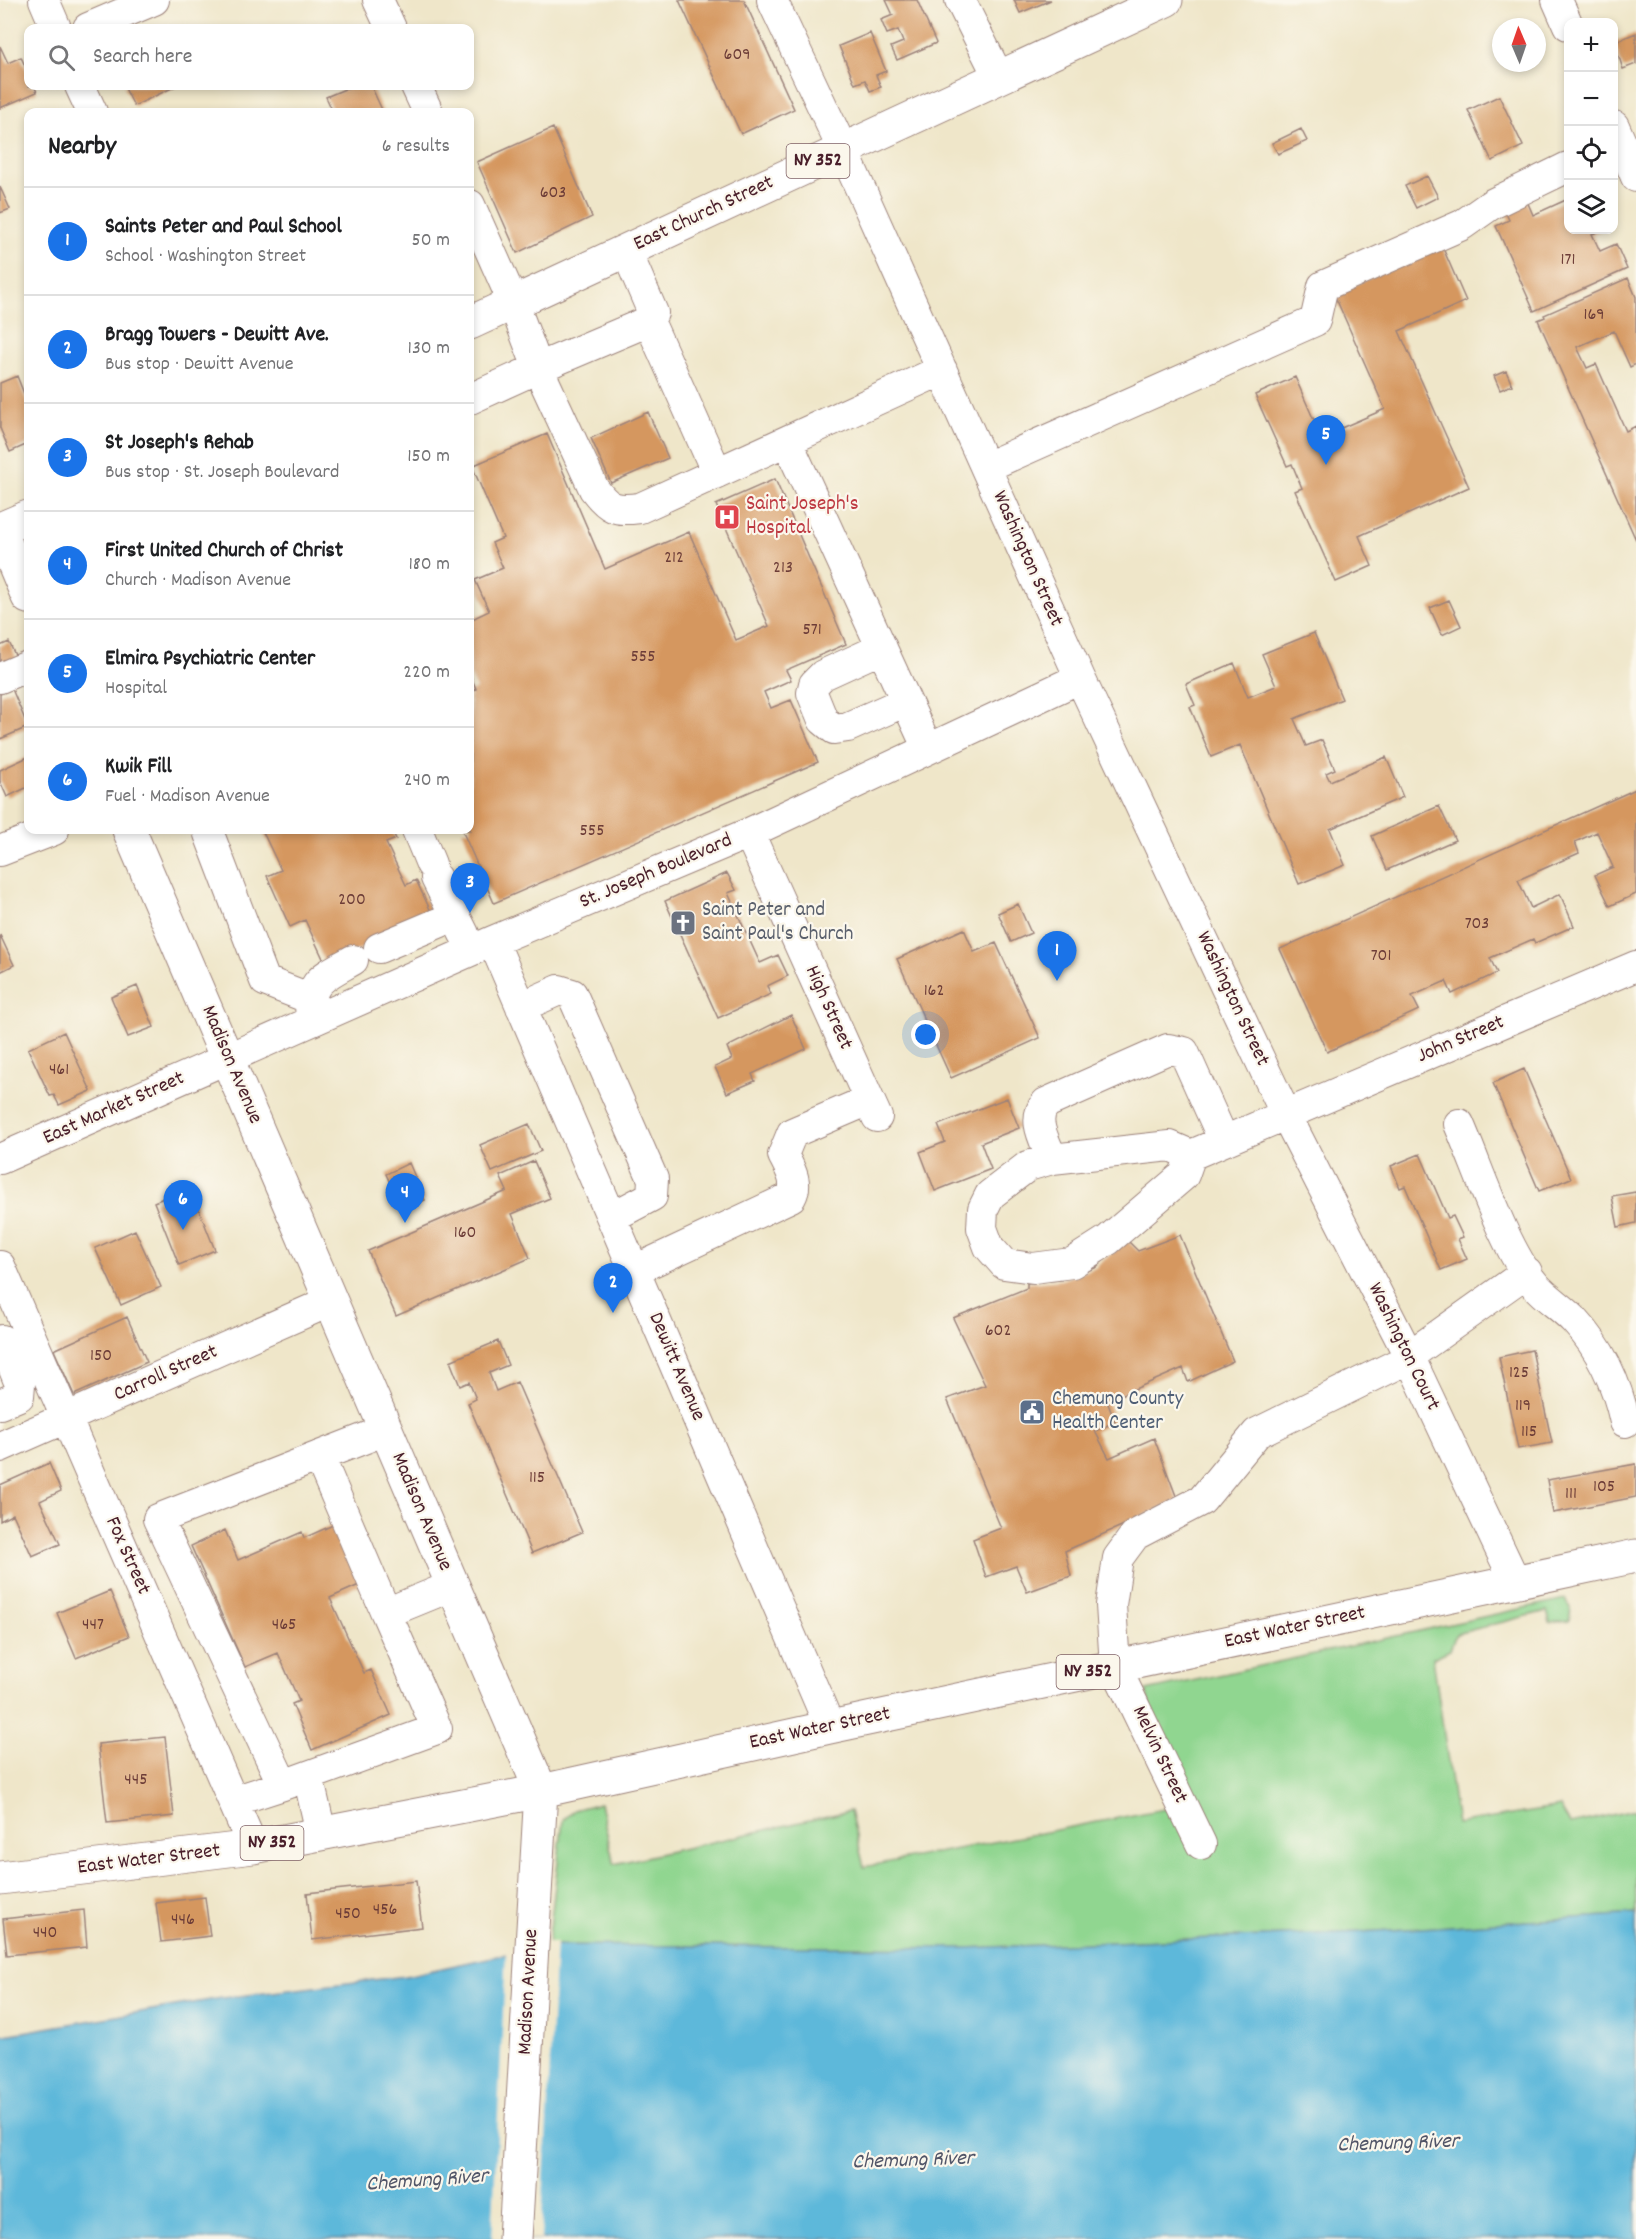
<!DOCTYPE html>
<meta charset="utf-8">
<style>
:root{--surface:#fff;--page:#f6f6f6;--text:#202124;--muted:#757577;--line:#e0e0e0;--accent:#1a73e8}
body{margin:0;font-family:Dekko,sans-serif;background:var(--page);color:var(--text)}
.controls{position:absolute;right:18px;top:18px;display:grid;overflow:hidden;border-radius:12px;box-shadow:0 3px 9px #0003}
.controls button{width:54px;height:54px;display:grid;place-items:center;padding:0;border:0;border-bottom:2px solid var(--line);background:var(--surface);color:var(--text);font:30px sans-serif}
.compass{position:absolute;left:1492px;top:18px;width:54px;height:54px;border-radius:50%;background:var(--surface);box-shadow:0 3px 9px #0003;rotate:358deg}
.you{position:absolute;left:926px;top:1035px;width:21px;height:21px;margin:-15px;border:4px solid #fff;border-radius:50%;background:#1a73e8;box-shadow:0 0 0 9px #1a73e833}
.badge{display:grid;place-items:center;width:39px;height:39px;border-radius:50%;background:var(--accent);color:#fff;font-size:20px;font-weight:700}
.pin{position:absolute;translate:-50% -50px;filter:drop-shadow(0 2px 3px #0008)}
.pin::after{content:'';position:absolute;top:32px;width:21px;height:18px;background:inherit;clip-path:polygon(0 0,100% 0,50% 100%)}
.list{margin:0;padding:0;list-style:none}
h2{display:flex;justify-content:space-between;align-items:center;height:78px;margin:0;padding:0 24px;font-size:26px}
h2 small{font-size:20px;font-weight:400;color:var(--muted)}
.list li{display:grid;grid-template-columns:39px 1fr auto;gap:18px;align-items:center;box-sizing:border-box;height:108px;padding:0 24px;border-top:2px solid var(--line)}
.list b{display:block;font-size:22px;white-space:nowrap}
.list p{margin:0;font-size:20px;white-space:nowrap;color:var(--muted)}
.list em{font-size:20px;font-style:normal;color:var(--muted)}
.icon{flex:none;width:33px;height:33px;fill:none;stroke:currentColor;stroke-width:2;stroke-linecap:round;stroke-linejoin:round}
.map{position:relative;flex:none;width:1636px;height:2239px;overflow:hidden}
.search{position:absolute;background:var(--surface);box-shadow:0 3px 9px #0003;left:24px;top:24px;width:450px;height:66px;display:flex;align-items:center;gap:15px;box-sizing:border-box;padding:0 21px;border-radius:12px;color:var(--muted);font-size:22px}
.panel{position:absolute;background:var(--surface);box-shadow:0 3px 9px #0003;left:24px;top:108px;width:450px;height:726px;border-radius:12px}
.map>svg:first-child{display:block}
.green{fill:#90d690;stroke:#6d7a5e;stroke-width:1.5}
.water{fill:#5db8da;stroke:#546c82;stroke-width:1.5}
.pier{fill:#efe6c9}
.building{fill:#d5975e}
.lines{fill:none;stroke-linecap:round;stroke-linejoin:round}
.minor-casing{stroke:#9c827a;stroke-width:32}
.major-casing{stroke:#9c827a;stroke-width:35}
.minor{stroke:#fff;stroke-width:30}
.major{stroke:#fff;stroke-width:33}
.labels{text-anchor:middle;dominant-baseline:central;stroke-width:4.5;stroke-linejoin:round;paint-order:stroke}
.number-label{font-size:18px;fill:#6d3d38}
.shield{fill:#fbf7ec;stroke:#7f6065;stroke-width:1.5}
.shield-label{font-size:20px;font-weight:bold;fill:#4a1f2b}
.street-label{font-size:21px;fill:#4a1f2b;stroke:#fbf7ec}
.health-label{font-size:21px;fill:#be3a42;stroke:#fbf7ec;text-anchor:start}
.worship-label{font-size:21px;fill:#5b616d;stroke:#fbf7ec;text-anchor:start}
.service-label{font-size:21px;fill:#4e5e75;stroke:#fbf7ec;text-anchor:start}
.water-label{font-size:22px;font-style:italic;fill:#515568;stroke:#fbf7ec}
</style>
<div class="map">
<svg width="1636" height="2239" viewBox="0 0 1636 2239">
<rect width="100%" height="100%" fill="#fbf7ec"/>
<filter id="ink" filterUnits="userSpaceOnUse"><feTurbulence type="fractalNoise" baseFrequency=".0167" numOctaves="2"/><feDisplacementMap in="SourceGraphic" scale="12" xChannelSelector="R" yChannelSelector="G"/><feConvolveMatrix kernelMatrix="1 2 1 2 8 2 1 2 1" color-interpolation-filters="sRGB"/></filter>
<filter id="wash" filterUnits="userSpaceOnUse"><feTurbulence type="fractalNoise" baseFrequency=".008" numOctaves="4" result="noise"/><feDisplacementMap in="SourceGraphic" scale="24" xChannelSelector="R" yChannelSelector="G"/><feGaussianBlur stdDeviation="1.35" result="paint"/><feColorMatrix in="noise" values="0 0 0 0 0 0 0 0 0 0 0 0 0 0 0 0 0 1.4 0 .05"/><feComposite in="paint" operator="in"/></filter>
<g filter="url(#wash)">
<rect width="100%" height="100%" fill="#efe6c9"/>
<path class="green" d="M1565,1599l6,9 -2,13 -19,2 -3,-12 -91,23 -6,16 -17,8 24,166 103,-17 10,17 66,-14v104l-275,18 -396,16 -417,-3 15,-125 11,-10 26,-7 14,61 236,-53 14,56 311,-60 -29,-116z"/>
<path class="water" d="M1636,1914v325h-1636v-203l222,-38 184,-22 142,-31 417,3 396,-16z"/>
<path class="pier" d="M548,1942h8l-15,297h-49l14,-288z"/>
<g id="blocks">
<path class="building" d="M679,0h65l50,109 -53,25z
M886,0h31l19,43 -39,17 -6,-13 12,-5 -5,-12 -11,4 -6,-14 12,-5z
M1014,0h37l-31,13z
M870,33l16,38 -10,4 5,12 -11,4 -5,-11 -10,4 -16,-38z
M1636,33v31l-13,5 -9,-27z
M0,46l8,17 13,-6 7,16v13h6l3,6 -37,16z
M124,86h49l1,1 -40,19z
M352,86h19l12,26h-50l-7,-15z
M1499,96l24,50 -31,15 -24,-51z
M553,128l39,89 -75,36 -40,-91z
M1301,129l6,12 -29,13 -6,-11z
M1427,176l11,21 -22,11 -11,-22z
M0,187l10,22 -10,4z
M1568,199v31h34l-10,4 8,17 16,-7 11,25 -93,42 -38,-85 13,-6 -4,-9 22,-10 6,14z
M1442,246l24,55 -67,30 70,156 -110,49 13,30 -36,16 -41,-91 7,-3 -10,-24 -5,2 -32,-71 40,-18 32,73 11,-5 -6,-13 53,-23 -51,-115z
M1628,278l8,19v67l-6,3 -16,-36 -37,16 10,21 9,-4 30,67 10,-5v114l-98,-220 7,-3 -1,-2z
M1506,371l6,14 -12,5 -6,-14z
M17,376l11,28v40l-18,8 -10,-24v-45z
M648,412l20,46 -57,25 -20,-45z
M547,434l58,135 84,-37 47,108 33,-14 -53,-121 59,-26 71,165 -60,26 5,10 -27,12 7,16 20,-8 27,62 -324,141 -32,-73h8v-138l6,-3 -6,-15v-54l19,-9 -14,-31 28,-12 -11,-25 11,-5 -31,-72z
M1449,600l12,26 -19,9 -12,-27z
M1314,633l28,66 -48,20 12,27 16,-6 13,29 -9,4 4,8 56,-24 17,40 -73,32 15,36 -46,19 -59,-139 -29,12 -21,-50 5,-2 -9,-21 48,-21 14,34 28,-11 -14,-32z
M9,642l10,22 -19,8v-26z
M12,689l16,38 -28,12v-45z
M28,757v30l-21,10 -7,-16v-11z
M1636,789v105l-26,12 -15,-31 18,-8 -16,-35 -22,10 4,11 -61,27 13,28 29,-14 14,32 -39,17 -2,-4 -43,19 7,15 -45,21 -6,-13 -34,15 7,14 -92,42 -47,-103z
M1439,806l16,34 -68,30 -15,-34z
M262,830h130l4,9 -10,4 20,42 10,-5 17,36 -107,49 -21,-45 -15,7 -23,-51 14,-6z
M727,873l9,17 -8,3 32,70 18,-8 10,21 -21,10 4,8 -53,24 -53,-117z
M1018,904l13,29 -20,9 -13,-29z
M964,929l10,23 22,-9 44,95 -89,40 -54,-119z
M0,935l14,30 -14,7z
M137,986l17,41 -26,10 -17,-40z
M791,1015l15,34 -54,25 3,7 -28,12 -12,-26 17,-8 -5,-12z
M64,1032l27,59 -32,14 -5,-10 -4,1 -22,-47z
M1524,1069l47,109 -32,13 -46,-108z
M1007,1098l12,30 -38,15 10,26 -56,22 -15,-39 25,-10 -7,-17z
M529,1124l12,27 -49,21 -12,-27z
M1420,1154l28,64 5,-2 10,21 -5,2 9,20 -26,11 -36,-84 -5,2 -9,-22z
M534,1161l16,37 -38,16 18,44 -134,58 -28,-65 139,-60 -7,-15z
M409,1163l16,37 -23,10 -16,-36z
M190,1187l25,63 -36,15 -25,-63z
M1636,1192v31l-18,4 -6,-31z
M135,1230l26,57 -40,18 -26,-57z
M1180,1235l53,126 -45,21 -5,-14 -76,33 8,21 -20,9 14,27 45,-20 24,63 -113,50 6,25 -44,16 -11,-26 -30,11 -13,-38 28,-11 -54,-129 38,-14 -32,-67 74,-30v-5l34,-3 34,-12 32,-28 11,11z
M127,1317l20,45 -73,33 -20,-45z
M498,1341l10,24 -19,8 7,18 21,-9 65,150 -50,21 -64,-150 8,-4 -7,-17 -9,4 -10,-25z
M1532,1350l20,93 -34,6 -19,-92z
M49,1463l12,28 -21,10 20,43 -28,12 -19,-42 -13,7v-36z
M1636,1464v33l-83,16 -6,-33z
M342,1521l26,60 -38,17 34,75 7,-3 20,45 -79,35 -20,-46 7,-3 -21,-48 -33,14 -54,-121 34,-16 13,30 64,-28 2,6z
M110,1591l19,45 -53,22 -19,-45z
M165,1737l9,79 -67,7 -9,-79z
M416,1881l6,46 -110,13 -5,-47z
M205,1897l5,39 -49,6 -5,-39z
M84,1910l3,37 -80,8 -4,-36z"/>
</g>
</g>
<g filter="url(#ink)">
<use href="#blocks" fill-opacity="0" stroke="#9c827a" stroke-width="1.5"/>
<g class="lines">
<g class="minor-casing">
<path id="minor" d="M44,0l12,28
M378,0l13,28
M772,0l71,150 237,528 206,437 123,241 106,225
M960,0l39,78
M1557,0l11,25
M88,28l66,-28
M80,86l12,26
M416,86l12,26
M1614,126l22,51
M470,205l43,97 25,66 -68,31
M626,250l27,63 -4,8 -111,47 56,121c15,20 21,22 46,19l302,-138
M649,321l68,152
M787,441l141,308
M986,467l329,-146 8,-35 139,-61 30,-21 76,-37
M882,648l-59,27 -9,9 -2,9 11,27 11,9 14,-2 58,-26
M0,678l28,-12
M417,830l14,34
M749,833l128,284
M209,834l56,147 46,18
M0,851l54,-21
M436,878l28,56
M493,941l337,786
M379,948l76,-32
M521,1007l38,-17 13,4 81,185 -1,17 -40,21
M311,1019c-5,-38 14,-43 42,-59
M1459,1124c20,46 45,124 76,161 11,13 28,23 40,36 27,29 42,63 50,101
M1191,1155l-7,20 -76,65 -36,23 -39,5 -29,-4 -15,-17 -7,-19 1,-19 7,-14 38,-29 24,-7 118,-13 21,9 445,-189
M0,1159l493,-218 256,-108 331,-155
M1052,1159c-7,-19 -21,-39 -6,-56l122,-54 16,3 40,89
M0,1266l253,581
M635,1270l156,-73c8,-14 -1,-28 -8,-42l9,-22 77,-33
M1409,1356l118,-84
M0,1404l19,-8 1,-12 -18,-44
M386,1430l-228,89 125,266 154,-56 -51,-116 66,-27
M0,1447l331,-146
M319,1456l67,157
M308,1776l13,57
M234,1801l49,-16
M1201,1844l-86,-178 -4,-61 7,-47 17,-23 67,-35 55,-67 153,-75"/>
</g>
<g class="major-casing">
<path id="major" d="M470,323l696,-323
M0,529l28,-12
M0,530l28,67
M129,830l412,961 -26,448
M0,1878l253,-31 288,-56 289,-64 806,-171"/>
</g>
<use href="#minor" class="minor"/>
<use href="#major" class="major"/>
</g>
</g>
<defs>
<g id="hospital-square" transform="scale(1.35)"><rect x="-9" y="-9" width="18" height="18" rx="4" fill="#e0444e" stroke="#fbf7ec"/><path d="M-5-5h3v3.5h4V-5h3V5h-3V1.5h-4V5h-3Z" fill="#fff"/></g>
<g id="church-square" transform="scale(1.35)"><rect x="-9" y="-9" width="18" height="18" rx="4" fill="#6b7280" stroke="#fbf7ec"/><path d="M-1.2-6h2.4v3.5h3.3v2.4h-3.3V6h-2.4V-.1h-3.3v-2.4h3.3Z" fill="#fff"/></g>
<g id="civic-square" transform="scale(1.35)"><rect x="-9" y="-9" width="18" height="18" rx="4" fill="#5c6f8a" stroke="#fbf7ec"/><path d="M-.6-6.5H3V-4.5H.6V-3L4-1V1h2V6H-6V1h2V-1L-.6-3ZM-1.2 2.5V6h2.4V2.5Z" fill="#fff"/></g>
</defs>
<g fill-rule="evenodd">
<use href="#hospital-square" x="727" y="517"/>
<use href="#church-square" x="683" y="923"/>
<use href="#civic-square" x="1032" y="1412"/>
</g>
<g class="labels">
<g class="number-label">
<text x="737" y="55">609</text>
<text x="553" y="193">603</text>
<text x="1568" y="260">171</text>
<text x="1594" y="315">169</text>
<text x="674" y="558">212</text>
<text x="783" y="568">213</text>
<text x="812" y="630">571</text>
<text x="643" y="657">555</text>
<text x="592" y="831">555</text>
<text x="352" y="900">200</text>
<text x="1477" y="924">703</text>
<text x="1381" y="956">701</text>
<text x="934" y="991">162</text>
<text x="59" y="1070">461</text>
<text x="465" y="1233">160</text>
<text x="998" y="1331">602</text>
<text x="101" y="1356">150</text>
<text x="1519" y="1373">125</text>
<text x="1523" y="1406">119</text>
<text x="1529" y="1432">115</text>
<text x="537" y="1478">115</text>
<text x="1604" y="1487">105</text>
<text x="1571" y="1494">111</text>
<text x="93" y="1625">447</text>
<text x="284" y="1625">465</text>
<text x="136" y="1780">445</text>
<text x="385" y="1910">456</text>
<text x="348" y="1914">450</text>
<text x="183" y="1920">446</text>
<text x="45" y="1933">440</text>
</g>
<g class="shield">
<rect x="786.5" y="144" width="63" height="34" rx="4.5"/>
<rect x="1056.5" y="1655" width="63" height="34" rx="4.5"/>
<rect x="240.5" y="1826" width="63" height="34" rx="4.5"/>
</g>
<g class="shield-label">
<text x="818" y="161">NY 352</text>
<text x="1088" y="1672">NY 352</text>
<text x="272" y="1843">NY 352</text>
</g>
<g class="street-label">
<text transform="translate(704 214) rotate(-25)">East Church Street</text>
<text transform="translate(1027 559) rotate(66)">Washington Street</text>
<text transform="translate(656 872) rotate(-23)">St. Joseph Boulevard</text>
<text transform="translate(1232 999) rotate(65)">Washington Street</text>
<text transform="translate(828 1008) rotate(66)">High Street</text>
<text transform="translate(1461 1040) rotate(-23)">John Street</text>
<text transform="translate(231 1065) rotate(67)">Madison Avenue</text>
<text transform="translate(114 1109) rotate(-24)">East Market Street</text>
<text transform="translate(1403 1347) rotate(64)">Washington Court</text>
<text transform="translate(676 1367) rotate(67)">Dewitt Avenue</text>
<text transform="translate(166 1374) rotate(-24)">Carroll Street</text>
<text transform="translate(421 1512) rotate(67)">Madison Avenue</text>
<text transform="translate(127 1556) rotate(66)">Fox Street</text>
<text transform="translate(1295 1628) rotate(-12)">East Water Street</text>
<text transform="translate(820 1729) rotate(-12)">East Water Street</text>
<text transform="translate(1159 1755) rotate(65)">Melvin Street</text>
<text transform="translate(149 1860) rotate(-7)">East Water Street</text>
<text transform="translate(529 1992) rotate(-87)">Madison Avenue</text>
</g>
<g class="health-label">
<text x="746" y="505">Saint Joseph's<tspan x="746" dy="24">Hospital</tspan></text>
</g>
<g class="worship-label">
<text x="702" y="911">Saint Peter and<tspan x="702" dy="24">Saint Paul's Church</tspan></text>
</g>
<g class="service-label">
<text x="1052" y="1400">Chemung County<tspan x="1052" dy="24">Health Center</tspan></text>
</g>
<g class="water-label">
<text transform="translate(1398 2144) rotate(-2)">Chemung River</text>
<text transform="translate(913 2161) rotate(-2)">Chemung River</text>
<text transform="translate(427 2181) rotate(-4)">Chemung River</text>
</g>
</g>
</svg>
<div class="controls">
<button>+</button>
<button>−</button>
<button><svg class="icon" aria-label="locate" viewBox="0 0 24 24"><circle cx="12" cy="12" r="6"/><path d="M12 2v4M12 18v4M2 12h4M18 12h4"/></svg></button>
<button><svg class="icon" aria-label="layers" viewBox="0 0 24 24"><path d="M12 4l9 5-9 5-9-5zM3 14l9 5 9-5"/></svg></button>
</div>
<svg class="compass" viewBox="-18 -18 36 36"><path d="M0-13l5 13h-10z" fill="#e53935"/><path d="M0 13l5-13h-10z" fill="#757577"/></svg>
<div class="you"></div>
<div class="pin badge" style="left:1057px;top:981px">1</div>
<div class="pin badge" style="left:613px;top:1313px">2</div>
<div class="pin badge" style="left:470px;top:913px">3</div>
<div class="pin badge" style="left:405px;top:1223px">4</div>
<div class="pin badge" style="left:1326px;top:465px">5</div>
<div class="pin badge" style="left:183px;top:1230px">6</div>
<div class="search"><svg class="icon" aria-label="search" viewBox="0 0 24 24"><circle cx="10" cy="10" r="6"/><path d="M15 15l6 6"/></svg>Search here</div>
<section class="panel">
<h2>Nearby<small>6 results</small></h2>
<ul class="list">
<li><span class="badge">1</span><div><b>Saints Peter and Paul School</b><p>School · Washington Street</p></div><em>50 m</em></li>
<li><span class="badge">2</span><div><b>Bragg Towers - Dewitt Ave.</b><p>Bus stop · Dewitt Avenue</p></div><em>130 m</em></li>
<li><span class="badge">3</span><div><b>St Joseph's Rehab</b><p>Bus stop · St. Joseph Boulevard</p></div><em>150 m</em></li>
<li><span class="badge">4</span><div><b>First United Church of Christ</b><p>Church · Madison Avenue</p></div><em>180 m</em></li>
<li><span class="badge">5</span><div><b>Elmira Psychiatric Center</b><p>Hospital</p></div><em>220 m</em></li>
<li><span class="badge">6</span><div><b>Kwik Fill</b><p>Fuel · Madison Avenue</p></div><em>240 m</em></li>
</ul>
</section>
</div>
